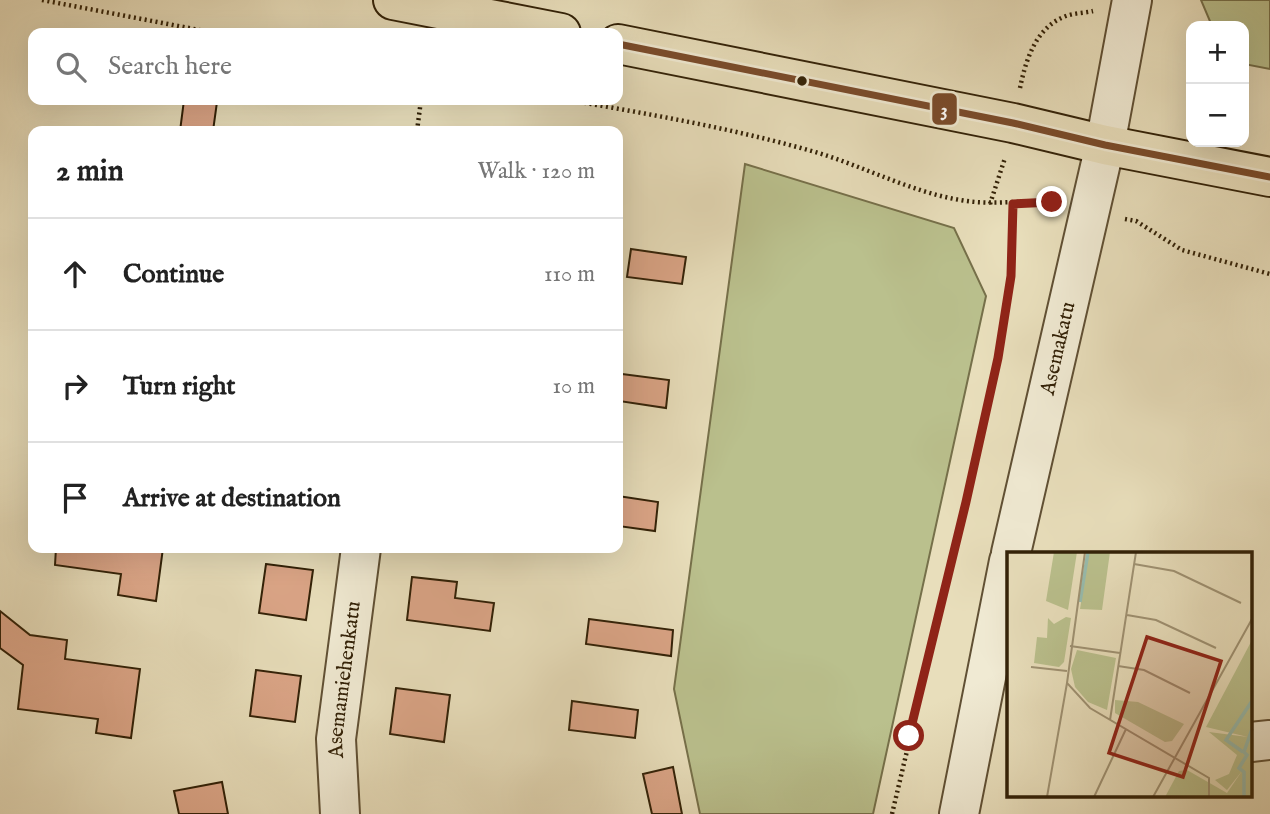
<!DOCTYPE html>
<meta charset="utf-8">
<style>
:root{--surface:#fff;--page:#f2f2f2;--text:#222;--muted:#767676;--line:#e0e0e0}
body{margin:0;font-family:"IM FELL English",serif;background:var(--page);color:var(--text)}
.controls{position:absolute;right:21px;top:21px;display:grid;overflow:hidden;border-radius:14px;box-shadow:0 7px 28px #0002}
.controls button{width:63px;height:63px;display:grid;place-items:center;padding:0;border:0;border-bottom:2px solid var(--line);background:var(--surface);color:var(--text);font:35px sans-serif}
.stop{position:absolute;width:21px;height:21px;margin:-16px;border:5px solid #8f2418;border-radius:50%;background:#fff}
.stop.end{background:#8f2418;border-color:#fff;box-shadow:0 2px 7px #0008}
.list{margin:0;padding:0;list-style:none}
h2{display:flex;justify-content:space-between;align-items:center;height:91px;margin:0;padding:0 28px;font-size:30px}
h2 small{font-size:23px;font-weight:400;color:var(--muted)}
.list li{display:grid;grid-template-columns:46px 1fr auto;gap:21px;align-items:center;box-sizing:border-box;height:112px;padding:0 28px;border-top:2px solid var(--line)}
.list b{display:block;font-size:26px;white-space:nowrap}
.list em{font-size:23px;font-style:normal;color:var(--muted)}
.icon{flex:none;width:38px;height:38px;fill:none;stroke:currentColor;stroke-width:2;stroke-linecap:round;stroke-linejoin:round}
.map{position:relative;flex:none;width:1270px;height:814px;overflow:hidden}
.search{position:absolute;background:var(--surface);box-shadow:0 7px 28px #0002;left:28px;top:28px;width:595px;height:77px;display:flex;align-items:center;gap:18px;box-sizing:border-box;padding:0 24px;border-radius:14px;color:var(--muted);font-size:26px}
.panel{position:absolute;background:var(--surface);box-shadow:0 7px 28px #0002;left:28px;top:126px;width:595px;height:427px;border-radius:14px}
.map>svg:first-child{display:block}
.green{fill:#bac08d;stroke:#76704a;stroke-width:2}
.building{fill:#dba587;stroke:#322107;stroke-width:2}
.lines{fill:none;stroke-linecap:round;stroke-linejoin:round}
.minor-casing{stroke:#605034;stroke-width:42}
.major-casing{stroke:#322107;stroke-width:42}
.path{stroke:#322107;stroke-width:4.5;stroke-dasharray:2 3.5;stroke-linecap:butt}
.minor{stroke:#f0ead3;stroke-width:38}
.major{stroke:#e8debb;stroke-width:38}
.bus-1-casing{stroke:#f0ead3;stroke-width:12}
.bus-1{stroke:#7a4b2a;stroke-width:7}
.route{stroke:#8f2418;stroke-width:9}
.bus-dot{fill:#322107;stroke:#f0ead3;stroke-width:2.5}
.labels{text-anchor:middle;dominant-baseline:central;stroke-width:5;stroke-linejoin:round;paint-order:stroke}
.street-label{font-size:21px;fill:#322107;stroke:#f0ead3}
.inset-river{fill:none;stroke:#97bcae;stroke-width:3.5}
.inset-road{fill:none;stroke:#9f9273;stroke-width:2}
.view{fill:#8f2418;fill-opacity:0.15;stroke:#8f2418;stroke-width:3.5}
.inset-edge{fill:none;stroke:#322107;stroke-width:3.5}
.line-badge{stroke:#f0ead3;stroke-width:2.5}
.badge-label{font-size:19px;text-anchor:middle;font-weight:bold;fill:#fff}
</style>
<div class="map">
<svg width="1270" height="814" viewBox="0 0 1270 814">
<rect width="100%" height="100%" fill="#e8debb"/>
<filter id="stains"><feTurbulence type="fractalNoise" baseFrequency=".00286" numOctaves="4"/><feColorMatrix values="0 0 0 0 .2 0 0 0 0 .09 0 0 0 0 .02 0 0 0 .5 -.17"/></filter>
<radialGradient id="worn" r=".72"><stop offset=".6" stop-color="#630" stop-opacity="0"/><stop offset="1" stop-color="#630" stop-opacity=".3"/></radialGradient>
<path class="green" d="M1201,0h69v69l-26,-5v-38h-32z
M745,164l209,64 32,68 -113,518h-173l-26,-125z"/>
<path class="building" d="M184,100l33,2 -4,29h-33z
M631,249l55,8 -4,27 -55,-7z
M622,374l47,6 -3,28 -47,-7z
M618,496l40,6 -3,29 -37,-5z
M56,548h107l-7,53 -38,-6 3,-21 -66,-9z
M266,564l47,6 -7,50 -47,-7z
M412,577l45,5 -2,16 39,5 -4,28 -83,-11z
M0,611l30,24 37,5 -2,19 75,10 -9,69 -35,-5 2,-14 -80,-10 5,-44 -23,-17z
M589,619l84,11 -2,26 -85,-12z
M256,670l45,6 -6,46 -45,-6z
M396,688l54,7 -6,47 -54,-8z
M572,701l66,9 -3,28 -66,-8z
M673,767l9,47h-30l-9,-40z
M222,782l6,32h-49l-5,-23z"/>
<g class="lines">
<g class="minor-casing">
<g id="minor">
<path id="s1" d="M1011,553l94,-408 27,-145"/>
<path d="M1251,742l19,-2"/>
<path id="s2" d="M340,814l-4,-75 25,-191"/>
<path d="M959,814l50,-253"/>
</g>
</g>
<g class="major-casing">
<path id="major" d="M393,0l168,33
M618,44l395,79 92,22 165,32"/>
</g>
<path class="path" d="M42,0l173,33
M1020,88c6,-29 16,-61 46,-72 8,-3 18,-3 27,-5
M568,100c81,14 162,28 240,50 52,14 99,41 152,50 33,6 64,-1 95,3
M417,131l4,-31
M990,204l15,-46
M1125,219l11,2 46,29 88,24
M892,814l74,-312 32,-144 13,-82 2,-72"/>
<use href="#minor" class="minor"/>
<use href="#major" class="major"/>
<g class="bus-1-casing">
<path id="bus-1" d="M618,44l395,79 92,22 165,32"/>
</g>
<use href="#bus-1" class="bus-1"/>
</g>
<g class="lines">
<path class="route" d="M909,736l57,-234 32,-144 13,-82 2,-72 39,-2"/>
</g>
<circle class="bus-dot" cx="802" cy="81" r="6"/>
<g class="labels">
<g class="street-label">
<text stroke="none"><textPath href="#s1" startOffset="210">Asemakatu</textPath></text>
<text stroke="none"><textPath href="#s2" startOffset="135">Asemamiehenkatu</textPath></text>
</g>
</g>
<g transform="translate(1007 552)">
<rect width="245" height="245" fill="#e8debb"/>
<path d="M47,0h23l-9,58 -22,-9zM82,0h21l-8,58 -22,-1zM59,65l5,1 -7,44 -5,5 -25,-4 3,-26 10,1 1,-20 6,6zM245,88v157h-87l14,-26 8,-1 40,23 15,-22 -15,19 -12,-10 14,-6 8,-19 -28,-23 39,5 -42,-10zM70,98l39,8 -9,52 -19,-8 -13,-15 -4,-18zM108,148l23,2 46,22 -12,17 -7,1 -50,-29z" fill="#bac08d"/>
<path class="inset-river" d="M73,50l8,-50M236,200l-17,-12 26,-39M237,245v-25l-5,-4 8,-13 -3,-3 8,-23"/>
<path class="inset-road" d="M78,0l-18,131 23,25 119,70v19M127,12l40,7 67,32M120,63l29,5 60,28M63,94l50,7M111,114l26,4 46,23M24,115l36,4M103,168l26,-168M40,245l20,-114M87,245l32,-68M146,245l99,-178"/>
<path class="view" d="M140,85l74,24 -38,116 -74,-24z"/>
<rect width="245" height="245" class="inset-edge"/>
</g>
<rect class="line-badge" x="931" y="92" width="27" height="34" rx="7" fill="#7a4b2a"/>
<g class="badge-label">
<text x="944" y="116">3</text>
</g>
<rect width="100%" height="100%" filter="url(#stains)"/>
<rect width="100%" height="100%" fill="url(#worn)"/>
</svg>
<div class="controls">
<button>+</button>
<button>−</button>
</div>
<div class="stop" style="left:909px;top:736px"></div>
<div class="stop end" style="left:1052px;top:202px"></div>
<div class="search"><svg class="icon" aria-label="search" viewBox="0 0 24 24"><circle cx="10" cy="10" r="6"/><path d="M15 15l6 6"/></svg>Search here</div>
<section class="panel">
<h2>2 min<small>Walk · 120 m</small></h2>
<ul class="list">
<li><svg class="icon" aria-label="ahead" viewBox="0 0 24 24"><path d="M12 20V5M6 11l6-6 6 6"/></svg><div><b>Continue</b></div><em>110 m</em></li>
<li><svg class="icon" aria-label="right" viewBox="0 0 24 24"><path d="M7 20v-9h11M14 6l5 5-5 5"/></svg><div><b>Turn right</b></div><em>10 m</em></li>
<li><svg class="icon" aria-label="arrive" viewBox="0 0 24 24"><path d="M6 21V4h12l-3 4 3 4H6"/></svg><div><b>Arrive at destination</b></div></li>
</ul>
</section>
</div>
